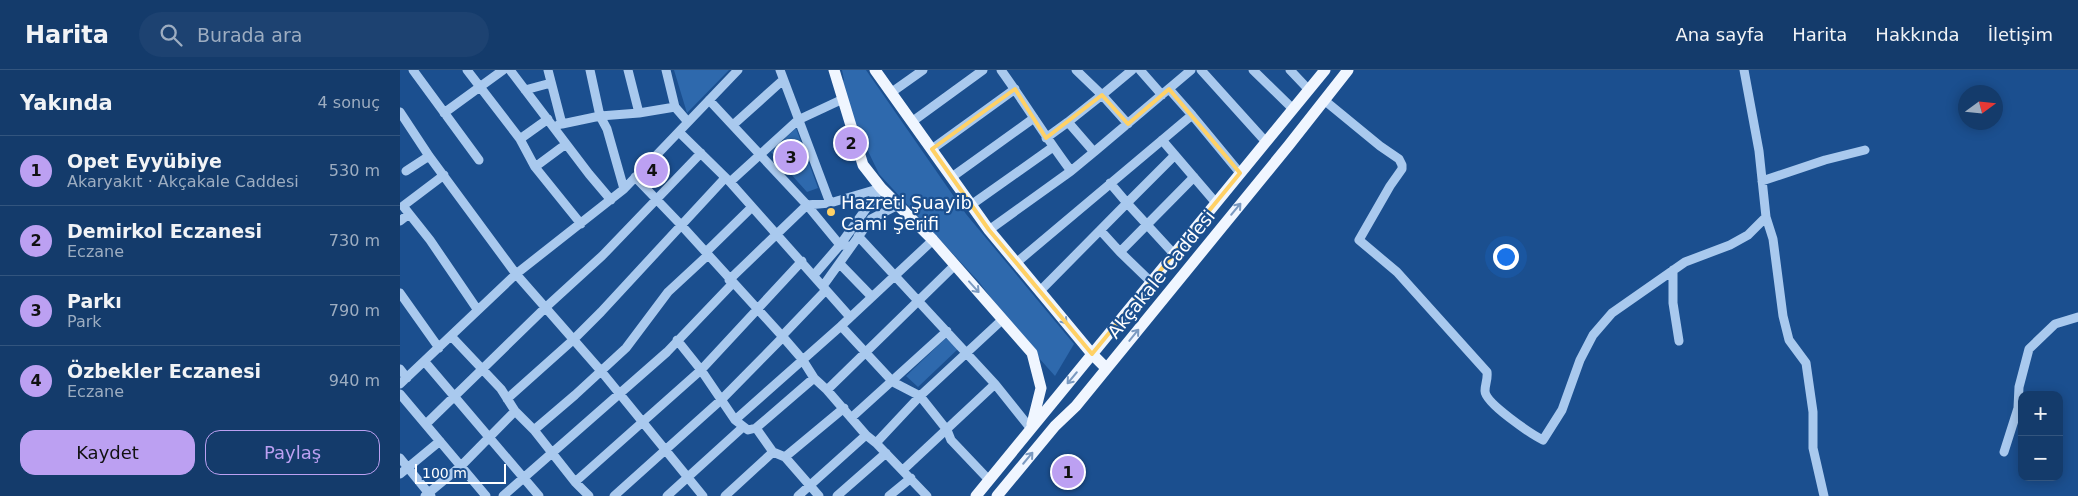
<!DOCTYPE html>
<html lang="tr">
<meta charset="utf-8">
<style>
:root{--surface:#143b6b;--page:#1d4271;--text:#f1f3f6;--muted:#9dadc1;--line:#33557e;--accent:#bca0f2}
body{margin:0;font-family:"DejaVu Sans",sans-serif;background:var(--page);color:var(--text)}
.controls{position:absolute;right:15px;bottom:15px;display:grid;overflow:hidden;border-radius:10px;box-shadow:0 2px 12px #0003}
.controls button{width:45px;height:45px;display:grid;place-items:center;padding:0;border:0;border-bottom:1px solid var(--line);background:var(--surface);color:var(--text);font:25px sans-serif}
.compass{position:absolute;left:1558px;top:15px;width:45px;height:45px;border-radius:50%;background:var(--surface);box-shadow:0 2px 12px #0003;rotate:75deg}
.scale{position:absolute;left:15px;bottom:12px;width:91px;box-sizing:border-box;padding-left:5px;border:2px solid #fff;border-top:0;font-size:14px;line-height:18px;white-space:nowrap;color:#fff;-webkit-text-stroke:4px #1b4f8f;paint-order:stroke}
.you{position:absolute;left:1105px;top:186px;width:18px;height:18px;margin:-12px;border:4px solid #fff;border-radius:50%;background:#1a73e8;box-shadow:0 0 0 8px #1a73e833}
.badge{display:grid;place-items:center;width:32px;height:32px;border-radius:50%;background:var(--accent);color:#111;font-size:16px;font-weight:700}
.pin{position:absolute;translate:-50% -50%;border:2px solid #fff;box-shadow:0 1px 5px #0006}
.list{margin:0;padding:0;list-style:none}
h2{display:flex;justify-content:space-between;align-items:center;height:65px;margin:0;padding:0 20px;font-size:21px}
h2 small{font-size:16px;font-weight:400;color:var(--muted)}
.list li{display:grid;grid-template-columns:32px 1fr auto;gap:15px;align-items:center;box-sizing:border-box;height:70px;padding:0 20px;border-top:1px solid var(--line)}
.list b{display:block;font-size:19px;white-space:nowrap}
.list p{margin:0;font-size:16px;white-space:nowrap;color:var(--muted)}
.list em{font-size:16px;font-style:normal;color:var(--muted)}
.actions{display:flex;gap:10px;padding:15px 20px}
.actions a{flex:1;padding:11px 0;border:1px solid var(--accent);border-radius:15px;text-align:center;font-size:18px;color:var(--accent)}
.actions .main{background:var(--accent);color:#111}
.icon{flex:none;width:28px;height:28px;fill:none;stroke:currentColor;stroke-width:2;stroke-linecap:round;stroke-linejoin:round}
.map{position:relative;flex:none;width:1678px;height:426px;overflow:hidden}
header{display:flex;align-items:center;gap:30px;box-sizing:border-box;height:70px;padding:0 25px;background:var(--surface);border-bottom:1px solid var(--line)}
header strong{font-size:24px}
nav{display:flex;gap:28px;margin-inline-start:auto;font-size:18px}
.search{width:350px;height:45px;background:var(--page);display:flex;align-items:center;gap:12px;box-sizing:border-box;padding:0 18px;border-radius:28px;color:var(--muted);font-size:19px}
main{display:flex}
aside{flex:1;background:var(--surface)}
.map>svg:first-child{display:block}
.green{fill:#2e69ad}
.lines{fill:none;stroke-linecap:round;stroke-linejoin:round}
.minor{stroke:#a9c9ee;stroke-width:9}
.major{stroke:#f0f6ff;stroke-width:11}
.oneway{stroke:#7b9ac1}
.marked{fill:none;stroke:#ffd166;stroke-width:4;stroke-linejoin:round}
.poi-dot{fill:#ffd166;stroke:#1b4f8f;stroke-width:2}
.labels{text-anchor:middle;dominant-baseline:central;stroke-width:4.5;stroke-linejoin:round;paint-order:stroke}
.poi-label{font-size:18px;fill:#fff;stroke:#1b4f8f;text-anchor:start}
.street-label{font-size:18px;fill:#fff;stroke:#1b4f8f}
</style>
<header>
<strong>Harita</strong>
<div class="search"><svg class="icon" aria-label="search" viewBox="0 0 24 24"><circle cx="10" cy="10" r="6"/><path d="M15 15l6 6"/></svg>Burada ara</div>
<nav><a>Ana sayfa</a><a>Harita</a><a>Hakkında</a><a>İletişim</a></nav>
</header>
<main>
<aside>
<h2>Yakında<small>4 sonuç</small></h2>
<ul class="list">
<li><span class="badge">1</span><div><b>Opet Eyyübiye</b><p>Akaryakıt · Akçakale Caddesi</p></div><em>530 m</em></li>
<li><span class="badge">2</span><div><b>Demirkol Eczanesi</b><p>Eczane</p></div><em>730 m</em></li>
<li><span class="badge">3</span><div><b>Parkı</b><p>Park</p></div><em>790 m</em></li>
<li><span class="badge">4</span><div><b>Özbekler Eczanesi</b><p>Eczane</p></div><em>940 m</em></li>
</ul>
<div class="actions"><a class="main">Kaydet</a><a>Paylaş</a></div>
</aside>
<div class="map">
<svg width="1678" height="426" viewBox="0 0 1678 426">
<rect width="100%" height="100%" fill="#1b4f8f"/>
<path class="green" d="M274,0h55l-42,43z
M442,0h24l100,144 108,130 -19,32 -33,-37 -43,-57 -100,-108 -31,-65 -8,-28 4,-1z
M396,58l22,60 -11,4 -36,-40z
M546,268l12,11 -40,38 -12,-11z"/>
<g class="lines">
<path class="minor" d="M13,0l66,90
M67,0l53,69 15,28 46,57
M110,0l79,104 22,26
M148,0l14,54 -4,1
M190,0l10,46 7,13 17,60
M228,0l11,43
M266,0l9,37 13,15
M380,0l50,133
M676,0l26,25 30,-25
M740,0l22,25
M801,0l65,72
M853,0l40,39
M890,0l19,20
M1344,0l15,81 7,66 7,22 10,77 6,24 17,23 7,49v36l11,48
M125,20l26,-7
M492,22l31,-22
M309,30l98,105 33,40 11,1
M924,30l56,46 19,13 3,6v4l-12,17 -31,54 38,32 90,100c1,7 -2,12 -2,19 0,12 46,43 58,49l19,-30 18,-50 13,-25 19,-22 73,-51 45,-17 18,-10 18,-18
M0,42l29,44 87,118 85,97 102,125
M44,43l59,-43
M792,45l48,58
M513,51l70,-51
M162,54l38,-8 39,-3 36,-6
M333,55l50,-45
M279,62l51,50 120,135
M646,68l22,-16
M120,69l28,-20
M762,70l54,63
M532,79l83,-60
M694,82l97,-82
M135,97l31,-23
M6,101l23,-15
M671,101l23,-19 -26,-30 34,-27 26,29
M44,105l-41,31 27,34 47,69
M235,107l47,49 101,111 19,22 12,19 13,12 39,45 10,8 51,53
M552,107l82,-59
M1362,111l63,-21 40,-10
M330,112l68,-62 45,-21
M571,135l82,-58
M0,151l9,-7
M589,160l82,-59c-25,-33 -46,-68 -70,-101
M700,160l20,22 74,-75
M458,166l137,148 36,45
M306,182l46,-45
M720,182l30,29
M773,183l-46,-50 48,-48
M616,193l176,-148 -23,-26
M440,194l32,33
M1273,200v33l6,38
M414,205l26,-30 41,-57
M329,210l78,-75 23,-2 51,-15
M423,216l48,-67 27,-14
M640,221l87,-88 -17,-20
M0,223l39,55
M441,256l52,56 27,14 27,34 4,10 38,40
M51,266l50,53 14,22 19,19 41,52 14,14
M382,266l44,-46
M277,270l24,30 34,50 13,10 8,-2 17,24 12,5 34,39
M25,292l114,134
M0,299l7,9
M0,314l116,-110 108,-85 114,-119
M427,320l127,-124
M0,324l86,102
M107,329l66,-59 28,-28 124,-134
M451,348l96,-87
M335,350l106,-94 92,-86
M26,354l119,-116 57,-52 99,-103
M356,358l58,-50
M134,360l41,-35 51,-47 42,-56 40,-37
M476,373l44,-47 83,-77
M1604,382l14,-44 1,-21 10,-38 26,-25 23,-7
M385,387l59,-49
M0,388l31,38
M503,400l92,-86
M0,404l40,-33
M175,412l126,-112 101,-109
M25,426l36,-30 54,-55
M103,426l164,-144 66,-69
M214,426l107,-96 62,-63
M267,426l76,-69
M325,426l48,-44
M398,426l68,-61
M437,426l49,-43
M489,426l22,-18"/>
<path class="major" d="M434,0l29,95 18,23 52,52 99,113 9,35 -9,36
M475,0l114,160 103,124 14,14
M576,426l349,-426
M597,426l58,-70 21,-20 213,-261 59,-75"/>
</g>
<defs><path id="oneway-shaft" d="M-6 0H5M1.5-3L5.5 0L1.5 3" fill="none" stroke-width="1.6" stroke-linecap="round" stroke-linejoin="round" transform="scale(1.25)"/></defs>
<g class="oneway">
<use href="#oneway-shaft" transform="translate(836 139) rotate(-50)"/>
<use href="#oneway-shaft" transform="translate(574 217) rotate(48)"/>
<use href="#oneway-shaft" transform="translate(662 248) rotate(50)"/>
<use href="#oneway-shaft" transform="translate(734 265) rotate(-51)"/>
<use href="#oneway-shaft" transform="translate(672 308) rotate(130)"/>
<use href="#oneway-shaft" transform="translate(628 388) rotate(-50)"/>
</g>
<path class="marked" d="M615,19l31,49 56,-43 26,29 41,-35 71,84 -148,181 -103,-124 -57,-81z"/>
<circle class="poi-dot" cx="431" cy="142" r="5"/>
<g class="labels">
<g class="poi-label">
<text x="441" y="132">Hazreti Şuayib<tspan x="441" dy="21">Cami Şerifi</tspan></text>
</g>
<g class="street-label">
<text transform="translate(761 204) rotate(-51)">Akçakale Caddesi</text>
</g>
</g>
</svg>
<div class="controls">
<button>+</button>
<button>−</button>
</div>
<svg class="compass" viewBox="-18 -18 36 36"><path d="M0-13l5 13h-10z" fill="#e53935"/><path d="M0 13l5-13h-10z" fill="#9dadc1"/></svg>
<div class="scale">100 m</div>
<div class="you"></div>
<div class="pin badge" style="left:668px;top:402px">1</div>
<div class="pin badge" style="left:451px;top:73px">2</div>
<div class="pin badge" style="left:391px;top:87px">3</div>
<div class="pin badge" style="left:252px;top:100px">4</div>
</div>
</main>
